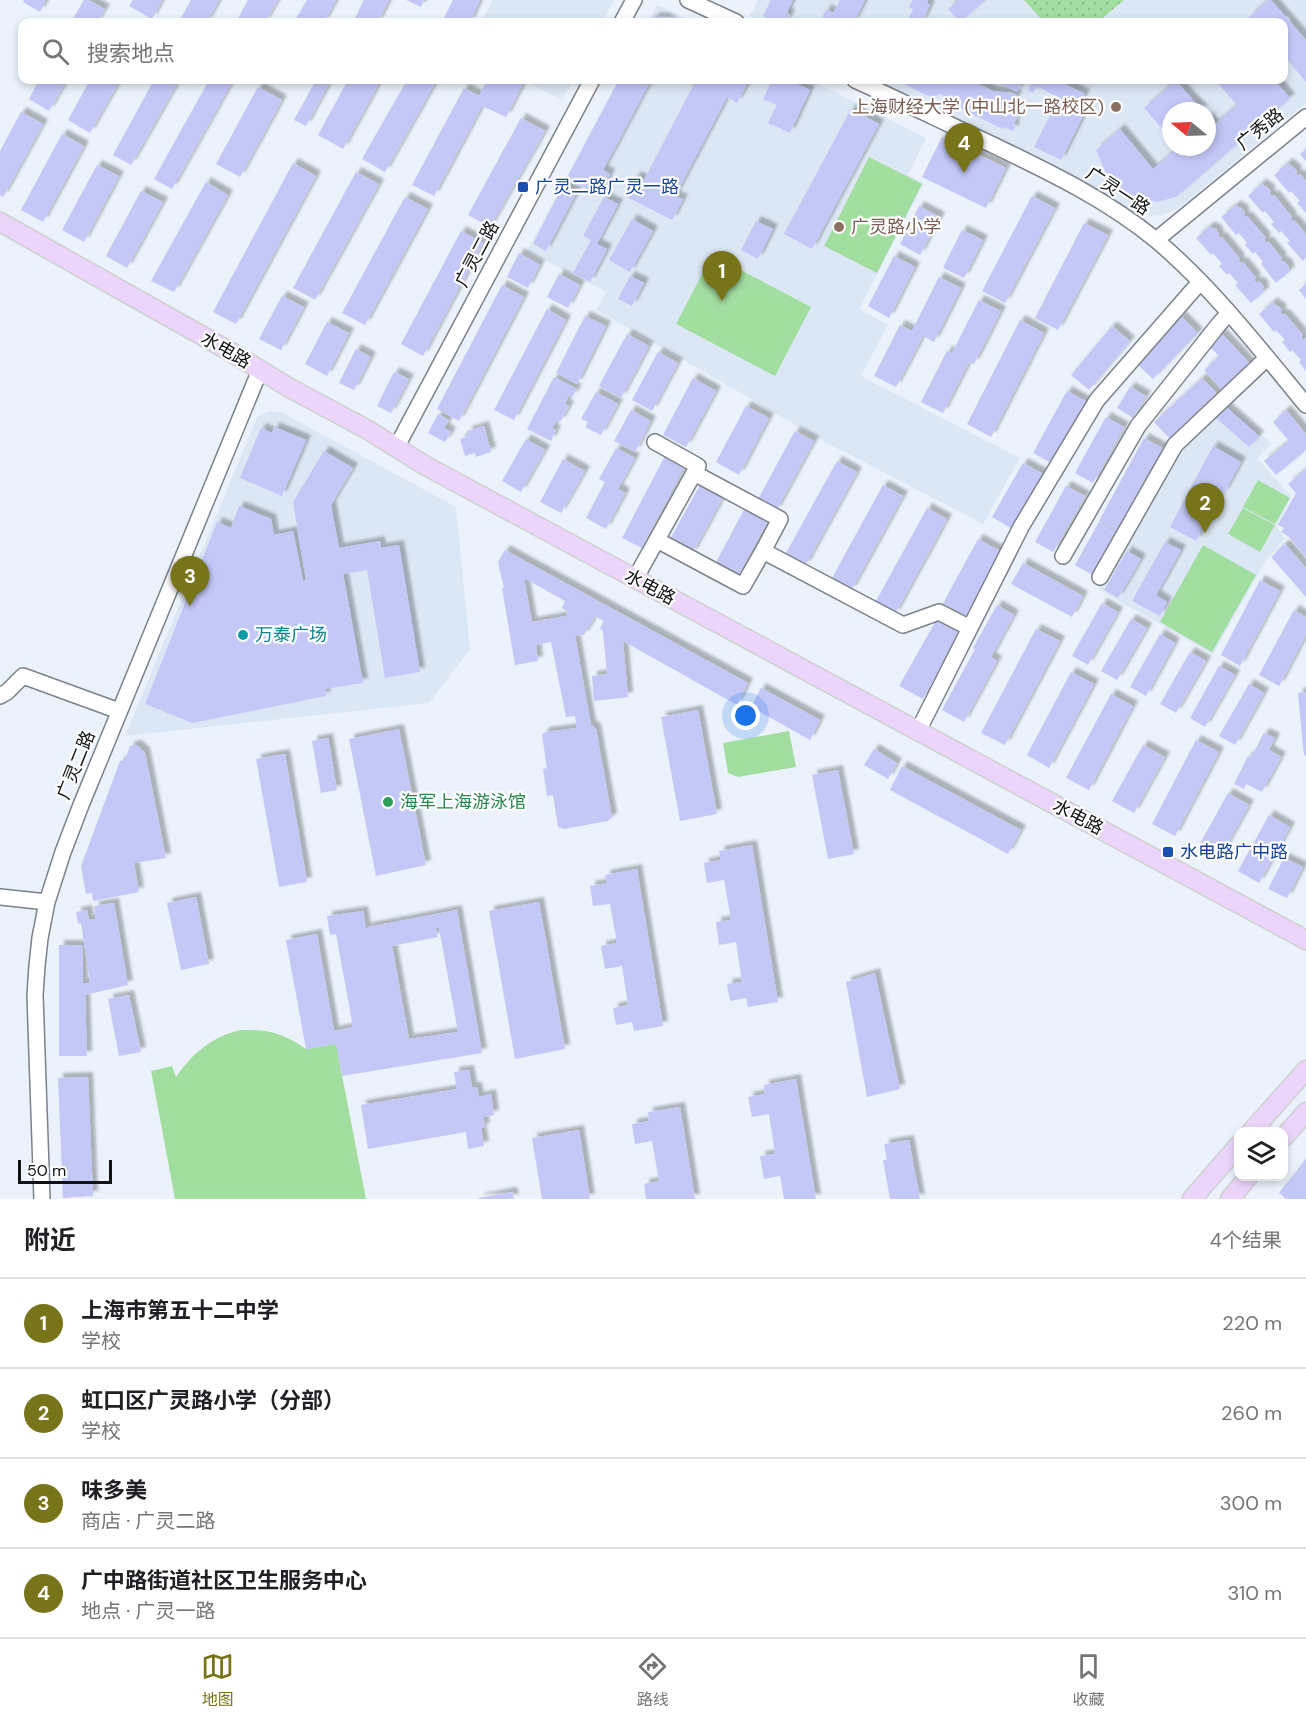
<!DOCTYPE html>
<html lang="zh">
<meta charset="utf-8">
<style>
:root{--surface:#fff;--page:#f2f2f2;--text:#202124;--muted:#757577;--line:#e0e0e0;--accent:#787419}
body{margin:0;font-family:"DM Sans","Noto Sans SC",sans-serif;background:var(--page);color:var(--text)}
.controls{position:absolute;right:18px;bottom:18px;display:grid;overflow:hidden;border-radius:12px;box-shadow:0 3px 9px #0003}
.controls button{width:54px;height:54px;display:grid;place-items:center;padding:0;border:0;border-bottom:2px solid var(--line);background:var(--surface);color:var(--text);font:30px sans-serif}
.compass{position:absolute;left:1162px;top:102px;width:54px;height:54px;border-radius:50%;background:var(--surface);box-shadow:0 3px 9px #0003;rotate:289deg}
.scale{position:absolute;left:18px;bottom:15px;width:94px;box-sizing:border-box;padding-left:6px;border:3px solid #111316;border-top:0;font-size:16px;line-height:21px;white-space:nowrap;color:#111316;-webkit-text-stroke:4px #fefefe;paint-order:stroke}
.you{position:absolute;left:746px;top:716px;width:21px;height:21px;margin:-15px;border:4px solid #fff;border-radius:50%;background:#1a73e8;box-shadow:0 0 0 9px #1a73e833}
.badge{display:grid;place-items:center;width:39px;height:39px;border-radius:50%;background:var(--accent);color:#fff;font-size:20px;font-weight:700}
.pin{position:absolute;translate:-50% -50px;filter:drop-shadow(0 2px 3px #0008)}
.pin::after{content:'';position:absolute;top:32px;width:21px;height:18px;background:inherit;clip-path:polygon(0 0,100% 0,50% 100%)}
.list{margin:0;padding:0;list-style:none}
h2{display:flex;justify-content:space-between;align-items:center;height:78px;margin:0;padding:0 24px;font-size:26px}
h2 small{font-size:20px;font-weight:400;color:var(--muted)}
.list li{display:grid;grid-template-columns:39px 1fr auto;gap:18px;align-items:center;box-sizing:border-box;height:90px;padding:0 24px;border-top:2px solid var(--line)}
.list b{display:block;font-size:22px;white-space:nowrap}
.list p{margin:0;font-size:20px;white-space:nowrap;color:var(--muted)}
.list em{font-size:20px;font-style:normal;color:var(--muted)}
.icon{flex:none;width:33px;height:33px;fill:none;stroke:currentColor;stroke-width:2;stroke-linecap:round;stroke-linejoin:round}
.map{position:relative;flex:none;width:1306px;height:1199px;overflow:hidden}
.search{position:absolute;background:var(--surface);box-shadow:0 3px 9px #0003;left:18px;right:18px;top:18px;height:66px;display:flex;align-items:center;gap:15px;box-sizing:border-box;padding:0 21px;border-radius:12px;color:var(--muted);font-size:22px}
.sheet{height:438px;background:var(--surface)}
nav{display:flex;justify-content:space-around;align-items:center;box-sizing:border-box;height:84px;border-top:2px solid var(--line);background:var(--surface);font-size:16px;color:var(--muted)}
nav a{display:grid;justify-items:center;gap:3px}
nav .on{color:var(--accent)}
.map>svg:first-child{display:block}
.built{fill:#dce7f6;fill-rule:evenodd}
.grass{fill:url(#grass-dots)}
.garden{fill:#a3dea1}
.building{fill:#c4c8f7;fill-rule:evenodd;filter:url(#shadow)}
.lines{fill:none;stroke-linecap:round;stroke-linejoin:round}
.minor-casing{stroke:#7c828a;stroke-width:18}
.major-casing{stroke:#cfd0d0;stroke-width:21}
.minor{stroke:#fff;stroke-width:15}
.major{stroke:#ecd5fb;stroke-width:18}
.education-dot{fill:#8d6e63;stroke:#fefefe;stroke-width:2}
.transit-dot{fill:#1a4fb4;stroke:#fefefe;stroke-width:2}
.culture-dot{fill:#0f9aa8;stroke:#fefefe;stroke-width:2}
.leisure-dot{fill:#2e9e5b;stroke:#fefefe;stroke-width:2}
.labels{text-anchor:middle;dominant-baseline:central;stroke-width:4.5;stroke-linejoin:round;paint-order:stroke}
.education-label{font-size:18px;fill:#785e54;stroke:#fefefe;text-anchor:end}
.street-label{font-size:18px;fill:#111316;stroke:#fefefe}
.transit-label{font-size:18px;fill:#164399;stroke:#fefefe;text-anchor:start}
.culture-label{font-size:18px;fill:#0d838f;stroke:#fefefe;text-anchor:start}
.leisure-label{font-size:18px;fill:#27864d;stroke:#fefefe;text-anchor:start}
</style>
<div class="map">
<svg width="1306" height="1199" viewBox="0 0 1306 1199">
<defs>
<pattern id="grass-dots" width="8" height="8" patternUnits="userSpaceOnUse" patternTransform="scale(1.5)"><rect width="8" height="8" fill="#a3dea1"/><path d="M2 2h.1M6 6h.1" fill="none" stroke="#8bbe8a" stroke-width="1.8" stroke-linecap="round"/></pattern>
<filter id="shadow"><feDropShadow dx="5" dy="-5" stdDeviation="1.5" flood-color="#0004"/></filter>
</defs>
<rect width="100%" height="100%" fill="#ebf2fb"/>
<path class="built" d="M493,0h121l-12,22h-121z
M758,0h548v103l-127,105 -18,8 -33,-3 -44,-30 -208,-103h408v-58h-522l-12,-6zM1171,111h36v36h-36z
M657,5l36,17h-45z
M523,80h50l-11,20z
M618,80h193l115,58 -18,37 16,8 -65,126 29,16 -27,51 159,82 -37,66 -156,-81 -230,-133 9,-18 -79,-41z
M1225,402l47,42 -15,14 34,38 -14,31 8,11 -20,24 -52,92 -115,-65 79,-141z
M268,411l13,1 175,95 14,142 -41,54 -304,33 132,-319z"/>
<path class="grass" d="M1024,0h100l-26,22h-54z"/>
<path class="garden" d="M869,157l53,27 -45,89 -53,-27z
M712,255l99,52 -36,69 -99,-52z
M1258,480l32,18 -15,26 -32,-17z
M1243,508l32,17 -15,27 -32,-18z
M1203,545l53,30 -44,77 -52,-30z
M789,731l7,36 -58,10 -10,-4 -5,-30z
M241,1030c28,-1 43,4 65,19l30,-5 30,155h-191l-24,-128 21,-5 4,11c16,-23 36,-41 65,-47z"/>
<path class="building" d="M24,0h22l-6,12 -17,-10z
M84,0h4l17,9 -8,13h-26z
M133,0h29l-10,19 -23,-13z
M191,0h28l-12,22h-28z
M248,0h30l-13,22h-29z
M307,0h29l-12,22h-30z
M364,0h25l-11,22h-25z
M406,0h18l-3,7z
M453,0h27l-10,22h-28z
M771,0h22l-6,12 3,3 -4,7h-10l-13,-6z
M840,0h25l-11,22h-26l1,-1 -7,-3 4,-9 7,4z
M912,0h14l2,1 -1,2 3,2 -8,17h-15l6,-13 -4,-2z
M959,0h26l-25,22 -12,-13z
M1268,0h3l35,40v42l-22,-26v-34h-31l-4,-5z
M656,17l9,1 8,4h-24z
M39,80h28l-18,31 -20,-12z
M90,80h30l-30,53 -22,-13z
M154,80h25l-48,85 -18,-10z
M209,80h14l8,4 -59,105 -18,-10z
M316,80h15l-25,46 -12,-6z
M348,80h33l-38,69 -25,-14z
M407,80h30l-52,92 -23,-13z
M487,80h27l9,4 -17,33 -24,-11 -48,90 -22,-11 52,-97 15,8z
M619,80h32l-48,90 7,4 -11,22 -32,-18z
M696,80h53l-12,23 -10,-6 -52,99 8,3 -11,21 -47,-24 11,-20 8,4z
M772,80h16l22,10 -20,43 -22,-10 9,-18 -14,-6z
M895,80h80l-1,2 19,9 19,2 5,2 -4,9 3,1 -1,3 7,3 -9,14 2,1 -2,5 -9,-4 -1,2 -61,-29 2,-4 -6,-3 -3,6z
M993,80h64l28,14 -6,12 7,4 -25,50 -27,-13 25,-49 -22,-12 -4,7 -5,-3 3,-6 -8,-4 -6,12z
M1215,80h59l16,18 -114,99 -19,5 -13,-3 -17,-5 -12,-10 -9,-10 -10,-24 24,-21 33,40 26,-22h28v-31l7,9 23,-20z
M1176,81l27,30h-32v28l-27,-31z
M258,87l24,13 -42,77 -24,-13z
M851,109l28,15 -67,125 -28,-15z
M21,112l22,12 -40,73 -3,-2v-44z
M521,118l24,13 -55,96 -22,-12z
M62,134l22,12 -41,76 -22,-12z
M942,137l64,31 -20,40 -64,-31z
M1306,149v12l-6,-7z
M293,163l23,13 -80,148 -23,-12z
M1288,163l9,8 -1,2 2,3 2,-2 6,7v32l-9,-10 3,-2 -9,-10 -2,2 -15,-18z
M97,165l22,11 -35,66 -22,-12z
M356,172l23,12 -64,116 -22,-12z
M206,182l22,13 -54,97 -23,-11z
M1262,183l3,4 1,-1 5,6 -2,1 3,3 2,-1 18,22 -2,1 3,3 1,-1 12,14v24l-3,3 -16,-18 3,-2 -9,-10 -2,2 -8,-9 3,-2 -9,-11 -2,2 -15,-17z
M563,185l14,7 -31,59 -13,-7z
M141,191l22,11 -36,66 -21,-12z
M1032,196l23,12 -50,95 -23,-12z
M405,197l23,12 -63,116 -23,-12z
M604,197l14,7 -21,40 10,5 -17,33 -17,-9 18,-33 -8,-4z
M1236,205l3,3 1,-1 5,6 -2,1 3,4 1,-2 19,22 -2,2 2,3 2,-2 14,17 -2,1 3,3 1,-1 5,6 -1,1 2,3 -14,12 -15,-19 2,-2 -8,-10 -2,2 -8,-9 2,-2 -8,-10 -3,2 -15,-18z
M919,206l21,11 -20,38 -20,-11z
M632,219l21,12 -23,41 -21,-12z
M756,221l17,8 -15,30 -17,-9z
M1084,223l24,12 -50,95 -23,-12z
M1210,226l3,3 2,-1 4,6 -1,1 2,3 2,-1 18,22 -2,1 3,3 2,-1 13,16 -2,2 3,3 2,-2 5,6 -2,1 3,3 -14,12 -16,-18 3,-2 -9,-10 -2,2 -8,-9 3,-2 -9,-11 -2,2 -15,-17z
M962,230l21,10 -19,38 -21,-10z
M461,231l22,12 -60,113 -22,-12z
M519,253l21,12 -12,23 -21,-11z
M894,256l21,11 -26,51 -21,-12z
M559,274l21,11 -12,23 -21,-11z
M630,276l14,7 -12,23 -14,-7z
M939,277l22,11 -27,54 -11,-6 -27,51 -22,-11 26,-51 12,6z
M1306,284v15l-7,-9z
M502,285l22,12 -65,124 -22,-12z
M282,296l22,11 -23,43 -22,-11z
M979,300l22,11 -27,53 -5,-2 -26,51 -22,-11 26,-51 5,2z
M1273,302l3,4 1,-1 5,5 -2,2 3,3 2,-1 18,21 -2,2 3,3 2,-2v33l-7,-9 2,-2 -9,-10 -2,2 -8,-10 3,-2 -9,-10 -2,2 -15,-18z
M547,309l19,11 -52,100 -20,-10z
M585,316l21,10 -29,58 -21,-11z
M1181,316l17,17 -45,46 -17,-16z
M1020,320l24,13 -53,104 -24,-13z
M327,322l22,11 -22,43 -22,-12z
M1112,326l18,15 -41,49 -18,-15z
M1220,332l32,34 -27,26 -21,-22 15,-14 -12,-12z
M627,334l22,12 -28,52 -22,-12z
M356,349l15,8 -17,33 -15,-7z
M658,352l20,11 -26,48 -20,-11z
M394,372l15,7 -18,34 -14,-7z
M554,377l23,12 -5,8 -3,-2 -4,9 4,2 -9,16 -3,-2 -5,8 4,2 -5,11 -24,-12z
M693,378l23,13 -30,56 -23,-12z
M1202,378l18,19 -48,44 -18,-19z
M1130,387l16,9 -13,22 -16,-10z
M1067,391l20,11 -34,62 -20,-11z
M596,392l22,12 -17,31 -16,-8 3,-5 -7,-3z
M746,406l23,12 -30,57 -23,-13z
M1226,407l33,29 -10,11 -33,-29z
M631,410l20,11 -16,31 -21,-11z
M1286,410l20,24v16l-30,25 -12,-14 25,-20 -16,-19z
M438,414l11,6 -5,8 7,4 -6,10 -17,-9z
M1106,417l18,10 -31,56 -18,-10z
M484,426l7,26 -15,5 -1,-4 -10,3 -5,-17 8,-3 -1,-5z
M274,427l32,13 -24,56 -42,-18 21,-50 11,5z
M795,431l19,10 -38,70 -19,-10z
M1144,438l22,12 -45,83 -22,-12z
M526,439l19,11 -24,42 -19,-11z
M1213,446l28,16 -17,31 -2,-1 -26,49 -26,-14z
M616,448l19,10 -17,31 7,4 -19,36 -20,-11 19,-36 -6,-3z
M324,451l29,17 -22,37 8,43 41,-7 1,7 18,-3 21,127 -35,6 -18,-108 -24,4 20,109 -38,6 1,7 -134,27 -47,-19 72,-182 14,6 8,-22 32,13 3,16 19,-4 10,50 3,-1 -13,-78z
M665,456l19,11 -42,81 -20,-10z
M563,459l22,12 -24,42 -21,-11z
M837,461l20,11 -52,94 -20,-11z
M1023,463l20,11 -31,55 -20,-12z
M1306,469v88l-17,-20 -8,-5 3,-4 -6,-3 18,-32 -8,-9z
M700,485l23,12 -31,57 -23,-13z
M883,485l20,11 -52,95 -20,-11z
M1066,486l19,10 -32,56 -18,-10z
M927,508l20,11 -52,95 -20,-11z
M744,510l23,12 -30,56 -23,-12z
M1099,522l19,11 -24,43 -19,-11z
M978,539l24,13 -37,68 -24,-13z
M1165,542l16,8 -25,45 11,7 -7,14 -28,-15z
M1285,544l21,24v29l-35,-40z
M505,550l243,133 -11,22 -114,-64 5,56 -34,4 -2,-25 15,-2 -4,-43 -3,-3 4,-7 -9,-5 -11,19 -9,1 16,89 5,4 16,88 -4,4 -44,8 -6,-2 -5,-32 -6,1 -4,-27 4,-1 -5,-33 3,-3 32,-4 -2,-12 -9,1 -15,-75 -15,3 2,16 -23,4 -13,-77h2l-6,-26zM524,578l41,23 -3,7 6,4 -2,4 -34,6z
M1127,551l14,8 -23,39 -14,-8z
M1023,563l60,33 -11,21 -61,-33z
M1260,580l20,11 -40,75 -19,-11z
M1102,603l16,9 -30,53 -16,-9z
M997,605l17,10 -23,42 6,4 -33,61 -22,-12 33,-61 -2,-1z
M1294,610l12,7v18l-27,51 -20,-11z
M937,619l23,13 -37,67 -24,-13z
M1131,619l16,9 -30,52 -16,-9z
M1036,629l24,12 -55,104 -24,-12z
M1160,634l15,9 -29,53 -16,-9z
M1190,652l16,9 -30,52 -16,-9z
M1219,666l16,9 -30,52 -15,-9z
M1071,672l23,12 -45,84 -22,-13z
M1249,684l15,9 -29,52 -16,-9z
M761,688l59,32 -10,20 -59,-33z
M1306,692v63l-2,1 -6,-63z
M1111,694l22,12 -44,84 -23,-12z
M698,710l19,104 -37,7 -19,-104z
M399,729l27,136 -50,11 -27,-137z
M1264,733l11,5 -6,12 12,7 -19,35 -16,-8 -2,5 -10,-5 14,-28 3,1z
M328,738l9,52 -16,3 -9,-52z
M1196,740l23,12 -44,84 -23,-12z
M137,745l8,8 21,105 -32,5 5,29 -46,9 -1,-8 -6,1 -5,-28 39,-105 5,-1 5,-14z
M1143,745l22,12 -31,56 -22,-12z
M874,749l23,14 -9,16 -24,-14z
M285,754l22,128 -28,5 -23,-128z
M902,766l119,64 -13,24 -118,-64z
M838,770l16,84 -26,5 -16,-84z
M1228,793l21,12 -31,56 -21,-12z
M1269,815l21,12 -31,56 -21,-12z
M752,845l26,157 -30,5 -2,-9 -16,3 -3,-17 15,-2 -6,-40 -17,3 -3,-23 15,-2 -7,-40 -17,3 -3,-20 17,-3 -2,-9z
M1284,858l19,9 -16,31 -19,-9z
M637,869l26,157 -29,5 -2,-9 -16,3 -3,-17 15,-3 -6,-39 -17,3 -4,-23 16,-3 -7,-39 -17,2 -3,-20 17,-3 -2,-8z
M196,897l13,67 -28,6 -14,-67z
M539,902l26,147 -50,10 -26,-148z
M114,903l14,82 -43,10 2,61h-28v-111h24v38h7l-9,-60 -3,1 -2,-12 11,-2 2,10 7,-1 -2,-13z
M457,910l25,143 -140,23 -6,-32 -30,5 -20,-109 31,-6 17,97 19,-4 -17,-93 -6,1 -3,-19 36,-5 3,18 2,-2zM436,928h3l19,104 -49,7 -17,-93 46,-9z
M875,973l25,116 -33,8 -21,-115z
M129,995l12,57 -22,4 -11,-57z
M469,1070l3,17h5l2,10 12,-3 3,21 -11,2 2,11h-4l3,18 -16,3 -2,-17 -98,17 -7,-44 96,-16 -3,-17z
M88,1077l5,119 -30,2 -5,-120z
M796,1079l20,120h-32l-4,-23 -16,3 -4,-23 15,-2 -6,-40 -17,3 -4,-20 17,-3 -1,-9z
M680,1107l15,92h-49l-2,-15 15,-3 -7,-40 -17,3 -3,-20 17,-3 -1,-9z
M579,1130l11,69h-48l-10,-61z
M909,1140l11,59h-30l-7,-39h4l-3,-16z
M1306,1159v40h-20l-7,-6z
M512,1192l2,7h-35v-1z"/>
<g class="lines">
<g class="minor-casing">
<path id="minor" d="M688,0l48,22
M622,22l12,-22
M855,80c46,21 91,43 136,64 58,28 115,55 165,96 57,48 103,108 150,165
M1156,240l150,-123
M655,442l43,24 -4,7 86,46 -17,32 140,74 36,-13 31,16
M396,448l196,-368
M657,540l86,46 20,-35
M1063,556l75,-130 81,-102 10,-11
M1100,577l75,-132 92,-87
M635,579l59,-106
M0,696l7,-4 16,-16 96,35
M918,731l103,-204 76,-127 103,-118
M0,897l47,5
M42,1199l-7,-204 2,-29 3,-28 7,-36 16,-50 18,-47 179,-435"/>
</g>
<g class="major-casing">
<path id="major" d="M0,222l231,130 57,35 80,43 58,36 880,474
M1251,1132l55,-62
M1284,1137l22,-25
M1192,1199l46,-53
M1230,1199l19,-23"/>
</g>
<use href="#minor" class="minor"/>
<use href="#major" class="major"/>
</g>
<g class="education-dot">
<circle cx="1116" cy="107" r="6"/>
<circle cx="839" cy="227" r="6"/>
</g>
<g class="transit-dot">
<rect x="517" y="181" width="12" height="12" rx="3"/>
<rect x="1162" y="846" width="12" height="12" rx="3"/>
</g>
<circle class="culture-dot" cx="243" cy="635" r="6"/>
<circle class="leisure-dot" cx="388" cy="802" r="6"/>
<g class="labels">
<g class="education-label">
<text x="1104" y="107">上海财经大学 (中山北一路校区)</text>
<text x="851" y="227" text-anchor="start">广灵路小学</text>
</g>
<g class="street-label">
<text transform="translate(1260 129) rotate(-39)">广秀路</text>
<text transform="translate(1118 191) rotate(33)">广灵一路</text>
<text transform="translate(477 254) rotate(-62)">广灵二路</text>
<text transform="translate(226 350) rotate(30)">水电路</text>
<text transform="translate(650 587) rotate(28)">水电路</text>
<text transform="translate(76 765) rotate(-68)">广灵二路</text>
<text transform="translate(1078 817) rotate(28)">水电路</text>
</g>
<g class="transit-label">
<text x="535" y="187">广灵二路广灵一路</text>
<text x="1180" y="852">水电路广中路</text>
</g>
<g class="culture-label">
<text x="255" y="635">万泰广场</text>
</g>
<g class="leisure-label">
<text x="400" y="802">海军上海游泳馆</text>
</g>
</g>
</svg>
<div class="controls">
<button><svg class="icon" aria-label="layers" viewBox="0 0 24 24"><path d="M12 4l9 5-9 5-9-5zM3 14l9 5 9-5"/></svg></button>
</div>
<svg class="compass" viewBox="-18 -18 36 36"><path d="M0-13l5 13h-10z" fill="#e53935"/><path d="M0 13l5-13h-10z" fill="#757577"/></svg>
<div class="scale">50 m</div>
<div class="you"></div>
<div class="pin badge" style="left:722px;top:301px">1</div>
<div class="pin badge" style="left:1205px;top:533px">2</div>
<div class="pin badge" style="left:190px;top:606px">3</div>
<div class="pin badge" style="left:964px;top:173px">4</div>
<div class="search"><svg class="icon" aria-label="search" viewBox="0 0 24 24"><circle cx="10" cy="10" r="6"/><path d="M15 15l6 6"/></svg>搜索地点</div>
</div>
<section class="sheet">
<h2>附近<small>4个结果</small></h2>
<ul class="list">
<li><span class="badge">1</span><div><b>上海市第五十二中学</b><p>学校</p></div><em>220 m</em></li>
<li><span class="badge">2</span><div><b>虹口区广灵路小学（分部）</b><p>学校</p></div><em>260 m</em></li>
<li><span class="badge">3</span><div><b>味多美</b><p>商店 · 广灵二路</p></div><em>300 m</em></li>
<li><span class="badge">4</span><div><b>广中路街道社区卫生服务中心</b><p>地点 · 广灵一路</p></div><em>310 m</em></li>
</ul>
</section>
<nav>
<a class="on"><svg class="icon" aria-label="map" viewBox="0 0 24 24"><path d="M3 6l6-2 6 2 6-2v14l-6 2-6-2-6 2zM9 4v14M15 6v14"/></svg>地图</a>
<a><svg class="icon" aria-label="directions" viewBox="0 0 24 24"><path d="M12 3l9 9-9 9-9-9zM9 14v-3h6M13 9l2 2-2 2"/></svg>路线</a>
<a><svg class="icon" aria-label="saved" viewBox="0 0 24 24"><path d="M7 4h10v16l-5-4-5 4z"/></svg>收藏</a>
</nav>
